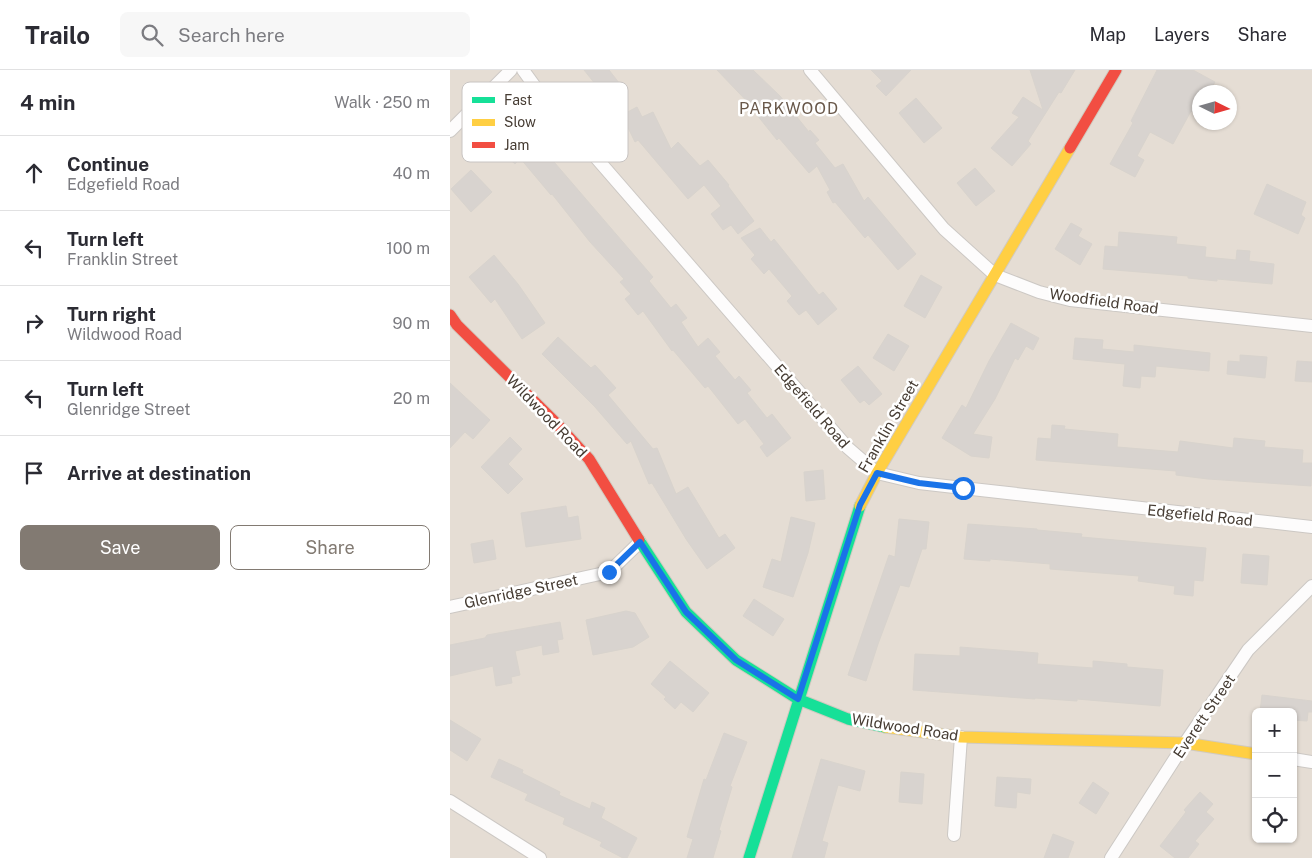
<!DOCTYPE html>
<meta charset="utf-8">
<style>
:root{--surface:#fff;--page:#f7f7f7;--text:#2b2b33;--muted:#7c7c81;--line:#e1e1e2;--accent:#827a72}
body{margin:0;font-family:"Public Sans",sans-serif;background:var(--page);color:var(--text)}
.controls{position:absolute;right:15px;bottom:15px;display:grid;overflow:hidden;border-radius:8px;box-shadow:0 1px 4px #0004}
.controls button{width:45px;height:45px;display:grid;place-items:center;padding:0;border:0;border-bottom:1px solid var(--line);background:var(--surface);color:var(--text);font:25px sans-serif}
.compass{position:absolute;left:742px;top:15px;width:45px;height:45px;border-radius:50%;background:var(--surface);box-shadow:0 1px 4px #0004;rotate:95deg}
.stop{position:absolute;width:15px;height:15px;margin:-11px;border:4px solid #1a73e8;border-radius:50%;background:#fff}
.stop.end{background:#1a73e8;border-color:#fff;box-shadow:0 1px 5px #0008}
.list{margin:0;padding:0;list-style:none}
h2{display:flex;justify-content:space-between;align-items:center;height:65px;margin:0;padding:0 20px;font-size:21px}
h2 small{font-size:16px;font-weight:400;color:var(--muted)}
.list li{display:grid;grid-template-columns:32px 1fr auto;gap:15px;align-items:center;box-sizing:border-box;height:75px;padding:0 20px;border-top:1px solid var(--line)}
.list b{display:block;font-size:19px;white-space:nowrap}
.list p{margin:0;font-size:16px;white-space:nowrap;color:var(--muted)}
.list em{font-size:16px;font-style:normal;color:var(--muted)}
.actions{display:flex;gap:10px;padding:15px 20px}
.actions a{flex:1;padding:11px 0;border:1px solid var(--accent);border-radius:8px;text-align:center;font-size:18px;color:var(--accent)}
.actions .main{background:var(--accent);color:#fff}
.icon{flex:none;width:28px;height:28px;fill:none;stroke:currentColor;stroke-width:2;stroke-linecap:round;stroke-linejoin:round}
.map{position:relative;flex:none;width:862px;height:788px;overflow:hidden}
header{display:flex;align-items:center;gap:30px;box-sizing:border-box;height:70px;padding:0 25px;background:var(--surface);border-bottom:1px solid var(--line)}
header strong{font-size:24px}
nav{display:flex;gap:28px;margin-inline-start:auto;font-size:18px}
.search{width:350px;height:45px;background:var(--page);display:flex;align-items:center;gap:12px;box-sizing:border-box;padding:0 18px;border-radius:8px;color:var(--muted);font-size:19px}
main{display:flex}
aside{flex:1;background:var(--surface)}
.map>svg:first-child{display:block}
.residential{fill:#e5ddd4;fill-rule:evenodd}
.building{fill:#d8d3cf;stroke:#d8d3cd}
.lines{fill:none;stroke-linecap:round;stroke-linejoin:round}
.street-casing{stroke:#ccc8c4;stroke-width:14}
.fast-casing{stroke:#d1cabf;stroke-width:13}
.slow-casing{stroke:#d1cabf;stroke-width:13}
.jam-casing{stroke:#d1cabf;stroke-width:13}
.street{stroke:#fdfcfc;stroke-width:12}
.fast{stroke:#16e098;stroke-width:11}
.slow{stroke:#ffcf43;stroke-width:11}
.jam{stroke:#f24e42;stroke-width:11}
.route{stroke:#1a73e8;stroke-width:6}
.labels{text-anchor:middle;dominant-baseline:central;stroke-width:5;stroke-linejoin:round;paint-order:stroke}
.street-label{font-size:15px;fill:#463c33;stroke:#fff}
.neighbourhood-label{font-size:16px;letter-spacing:1px;fill:#69584a;stroke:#fff}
.key{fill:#fff;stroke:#c8c4c2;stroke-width:1}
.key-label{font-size:14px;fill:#463c33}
</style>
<header>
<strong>Trailo</strong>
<div class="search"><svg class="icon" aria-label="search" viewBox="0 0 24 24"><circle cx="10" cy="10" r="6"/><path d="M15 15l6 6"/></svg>Search here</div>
<nav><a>Map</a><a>Layers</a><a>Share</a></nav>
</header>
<main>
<aside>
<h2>4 min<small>Walk · 250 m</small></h2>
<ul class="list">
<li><svg class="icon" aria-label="ahead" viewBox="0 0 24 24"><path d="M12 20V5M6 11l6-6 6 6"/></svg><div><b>Continue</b><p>Edgefield Road</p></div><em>40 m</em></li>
<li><svg class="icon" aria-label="left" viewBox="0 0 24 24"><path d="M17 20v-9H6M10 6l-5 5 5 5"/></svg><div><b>Turn left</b><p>Franklin Street</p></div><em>100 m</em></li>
<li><svg class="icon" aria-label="right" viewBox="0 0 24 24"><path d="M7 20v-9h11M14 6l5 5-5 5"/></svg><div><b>Turn right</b><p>Wildwood Road</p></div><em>90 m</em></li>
<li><svg class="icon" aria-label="left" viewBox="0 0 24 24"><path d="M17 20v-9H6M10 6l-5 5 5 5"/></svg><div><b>Turn left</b><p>Glenridge Street</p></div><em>20 m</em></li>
<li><svg class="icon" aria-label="arrive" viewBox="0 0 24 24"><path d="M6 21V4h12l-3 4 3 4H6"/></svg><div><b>Arrive at destination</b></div></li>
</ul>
<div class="actions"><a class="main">Save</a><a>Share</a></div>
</aside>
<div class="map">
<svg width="862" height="788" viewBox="0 0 862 788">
<rect width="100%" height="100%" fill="#f0ece8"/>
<path class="residential" d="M0,0h862v788h-862zM749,22h30v30h-30zM806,642h37v127h-37z"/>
<path class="building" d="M134,0h25l14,18 -15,12z
M267,0h36l27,26 29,36 1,-2 9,10 -4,3 20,25 8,-4 21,37 4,-4 48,57 -18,16 -30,-35 -3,3 -30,-36 -2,1 -6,-11 3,-2 -13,-24 -8,7 -30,-35 -2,2 -20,-25 2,-1z
M421,0h40l-25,26 -10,-10 6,-5z
M580,0h45l-14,23 -2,-1 -31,49 3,3 -19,22 -21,-18 28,-31 -7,-4 11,-16 20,13z
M707,0h36l22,12 -6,10h-9v26l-9,-7 -18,33 -23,-12 -13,24 7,4 -9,17 -25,-13 23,-41 -2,-2z
M466,28l26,30 -18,15 -25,-30z
M187,37l5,10 11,-5 18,37 7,-7 22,24 8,-6 21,25 -1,1 26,35 -16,13 -7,-9 -8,5 -12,-16 10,-8 -17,-21 -16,14 -50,-59 -3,2 -13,-27z
M66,53l20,18 117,136 -4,4 22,27 5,-4 11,14 -6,4 17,25 10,-9 12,14 -5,4 20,24 4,-4 12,14 -4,3 20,25 5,-4 19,24 -24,19 -7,-10 4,-3 -19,-25 -7,5 -30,-38 -3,2 -32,-38 -1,1 -29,-40 -5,4 -13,-16 6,-5 -11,-12 4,-3 -34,-37 -38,-48 -1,1 -31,-37 -5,6 -20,-18z
M525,98l20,23 -19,15 -19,-23z
M21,100l21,22 -21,20 -20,-23z
M817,114l39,18 -5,13 4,3 -7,16 -44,-20z
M621,153l11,6 -4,7 14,8 -12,21 -25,-16z
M310,158l11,14 3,-3 45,56 4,-3 14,17 -19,16 -12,-15 -7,5 -12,-14 5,-5 -23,-27 -5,5 -13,-15 4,-4 -14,-17z
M669,162l58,5 -1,7 30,3 -1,10 31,3 1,-10 13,1 -1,10 25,3 -2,20 -55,-5v2l-29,-3v-2l-85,-7 2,-23 13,1z
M44,185l24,29 27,39 -23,16 -27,-40 -4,4 -22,-26z
M471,205l21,12 -17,31 -21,-12z
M561,253l28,15 -6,12 -7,-4 -8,14 -3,-2 -20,41 -22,35 19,3 -3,21 -18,-2 -29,-18 20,-33 4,3 23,-47z
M438,264l21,12 -15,25 -21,-13z
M108,267l33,31 4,-3 21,23 -8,7 45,54 4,-1 19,46 12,-7 31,51 6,-4 10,14 -28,21 -21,-30 -34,-56 -3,1 -18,-43 -4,3 -32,-37 -53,-53z
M625,268l28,2 -1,9 32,3v-7l76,8 -1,18 -53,-5 -1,11 -14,-1 -1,12 -17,-2 2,-22 -52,-5z
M790,285l27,2 -2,21 -38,-4 1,-13 12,1z
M847,291l15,1v20l-17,-1z
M408,296l24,28 -13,11 -5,-5 -4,3 -19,-23z
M0,313l40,37 -17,19 -8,-7 -15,16z
M602,355l13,1 -1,3 54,5 -1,13 61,5 2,-11 53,7 1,-10 31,3 -1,6 39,3 -1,13h10l-1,23 -103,-7 -32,-4v-4l-140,-11 2,-22 13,1z
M60,367l12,12 -14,15 15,15 -15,15 -27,-27z
M373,400l2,29 -19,2 -2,-29z
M116,436l2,12 10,-2 3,23 -55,8 -5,-34z
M341,447l24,6 -7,30 -15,44 -30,-10 9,-28 9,3z
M449,449l30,3 -3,27h-4l-13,38 -9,-2 -22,59 -12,37 -18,-6 41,-120 6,2z
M518,454l69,5v1l45,4 -1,3 125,11 -3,33 -9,-1 -1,16 -19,-2 1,-8 -37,-5 1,-5 -89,-7v-5l-60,-5v2l-26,-2z
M43,470l3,19 -22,4 -3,-19z
M793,484l26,2 -2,29 -26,-2z
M304,529l30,20 -11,17 -30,-20z
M176,541l9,2 14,24 -16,10 -40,8 -7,-35z
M110,552l3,17 -6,1 2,12 -16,3 -1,-10 -27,6 5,24 -9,2 1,6 -16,3 -3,-20 -43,10v-31l35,-7 2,-3z
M510,577l78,6 -1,11 56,4v-7l34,3v3l36,3 -3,36 -83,-7v2l-42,-3v1l-122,-9 2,-36 45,2z
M220,591l39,32 -16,19 -12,-10 -6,7 -11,-10 2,-2 -15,-13z
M812,625l50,6v11h-4l-1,9 -14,-1v-8h-33z
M0,650l31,19 -14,22 -17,-11z
M274,663l23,9 -17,44 2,1 -13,43 2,1 -8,27h-26l6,-19 -6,-2 17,-58 2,1z
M49,689l24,11 -1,3 38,19 -1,3 31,14 2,-7 13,6 -4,10 36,20 -10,20h-4l-23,-12 2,-4 -39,-18 2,-6 -40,-18 3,-6 -37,-17z
M371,689l44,12 -5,20 -22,-6 -16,56 6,2 -4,15h-32z
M451,702l23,2 -2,30 -23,-2z
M547,707l34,2 -1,15 -13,-2 -1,16 -21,-2z
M643,712l16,11 -13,21 -17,-11z
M750,722l13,12 -7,8 8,7 -19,22 4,3 -11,14h-13l-15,-12 26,-34 -2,-2z
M603,764l21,8 -6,16h-24z"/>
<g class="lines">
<g class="street-casing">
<path id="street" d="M73,0l16,22 309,356 29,25 42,10 44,5 349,39
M360,0l134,159 51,46 44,17 31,8 242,26
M0,61l61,-61
M0,537l159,-35 31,-30
M843,689l19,3
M0,731l90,57
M504,765l7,-98
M661,788l74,-115 63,-93 64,-64"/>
</g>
<g class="fast-casing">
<path id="fast" d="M189,470l47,72 50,48 62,39 50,20 37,8
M299,788l111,-352"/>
</g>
<g class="slow-casing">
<path id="slow" d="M410,436l17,-33 193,-325
M435,657l76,10 224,6 71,11"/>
</g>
<g class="jam-casing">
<path id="jam" d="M620,78l46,-78
M0,245l7,10 100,99 32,35 50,81"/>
</g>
<use href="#street" class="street"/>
<use href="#fast" class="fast"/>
<use href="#slow" class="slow"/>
<use href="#jam" class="jam"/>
</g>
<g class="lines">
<path class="route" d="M159,502l31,-30 46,70 50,48 62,39 62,-194 17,-32 42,10 44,5"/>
</g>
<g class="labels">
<g class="street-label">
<text transform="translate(654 231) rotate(8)">Woodfield Road</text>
<text transform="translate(362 336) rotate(49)">Edgefield Road</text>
<text transform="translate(97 346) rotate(46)">Wildwood Road</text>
<text transform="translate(438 356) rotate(-60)">Franklin Street</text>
<text transform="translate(750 445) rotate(6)">Edgefield Road</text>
<text transform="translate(71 521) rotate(-12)">Glenridge Street</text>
<text transform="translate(754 646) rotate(-56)">Everett Street</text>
<text transform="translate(455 657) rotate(9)">Wildwood Road</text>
</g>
<g class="neighbourhood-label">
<text x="339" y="38">PARKWOOD</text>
</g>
</g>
<rect x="12" y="12" width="166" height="80" rx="8" class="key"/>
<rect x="22" y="27" width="23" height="6" fill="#16e098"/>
<rect x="22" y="49" width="23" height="7" fill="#ffcf43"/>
<rect x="22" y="72" width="23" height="6" fill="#f24e42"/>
<g class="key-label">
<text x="54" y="35">Fast</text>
<text x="54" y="57">Slow</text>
<text x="54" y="80">Jam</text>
</g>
</svg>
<div class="controls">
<button>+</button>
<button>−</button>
<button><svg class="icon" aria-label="locate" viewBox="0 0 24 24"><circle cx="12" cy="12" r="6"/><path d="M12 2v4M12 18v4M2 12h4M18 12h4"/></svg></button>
</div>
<svg class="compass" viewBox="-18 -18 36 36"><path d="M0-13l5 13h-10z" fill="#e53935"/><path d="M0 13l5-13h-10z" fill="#7c7c81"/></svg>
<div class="stop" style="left:513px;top:418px"></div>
<div class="stop end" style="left:159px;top:502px"></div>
</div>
</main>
